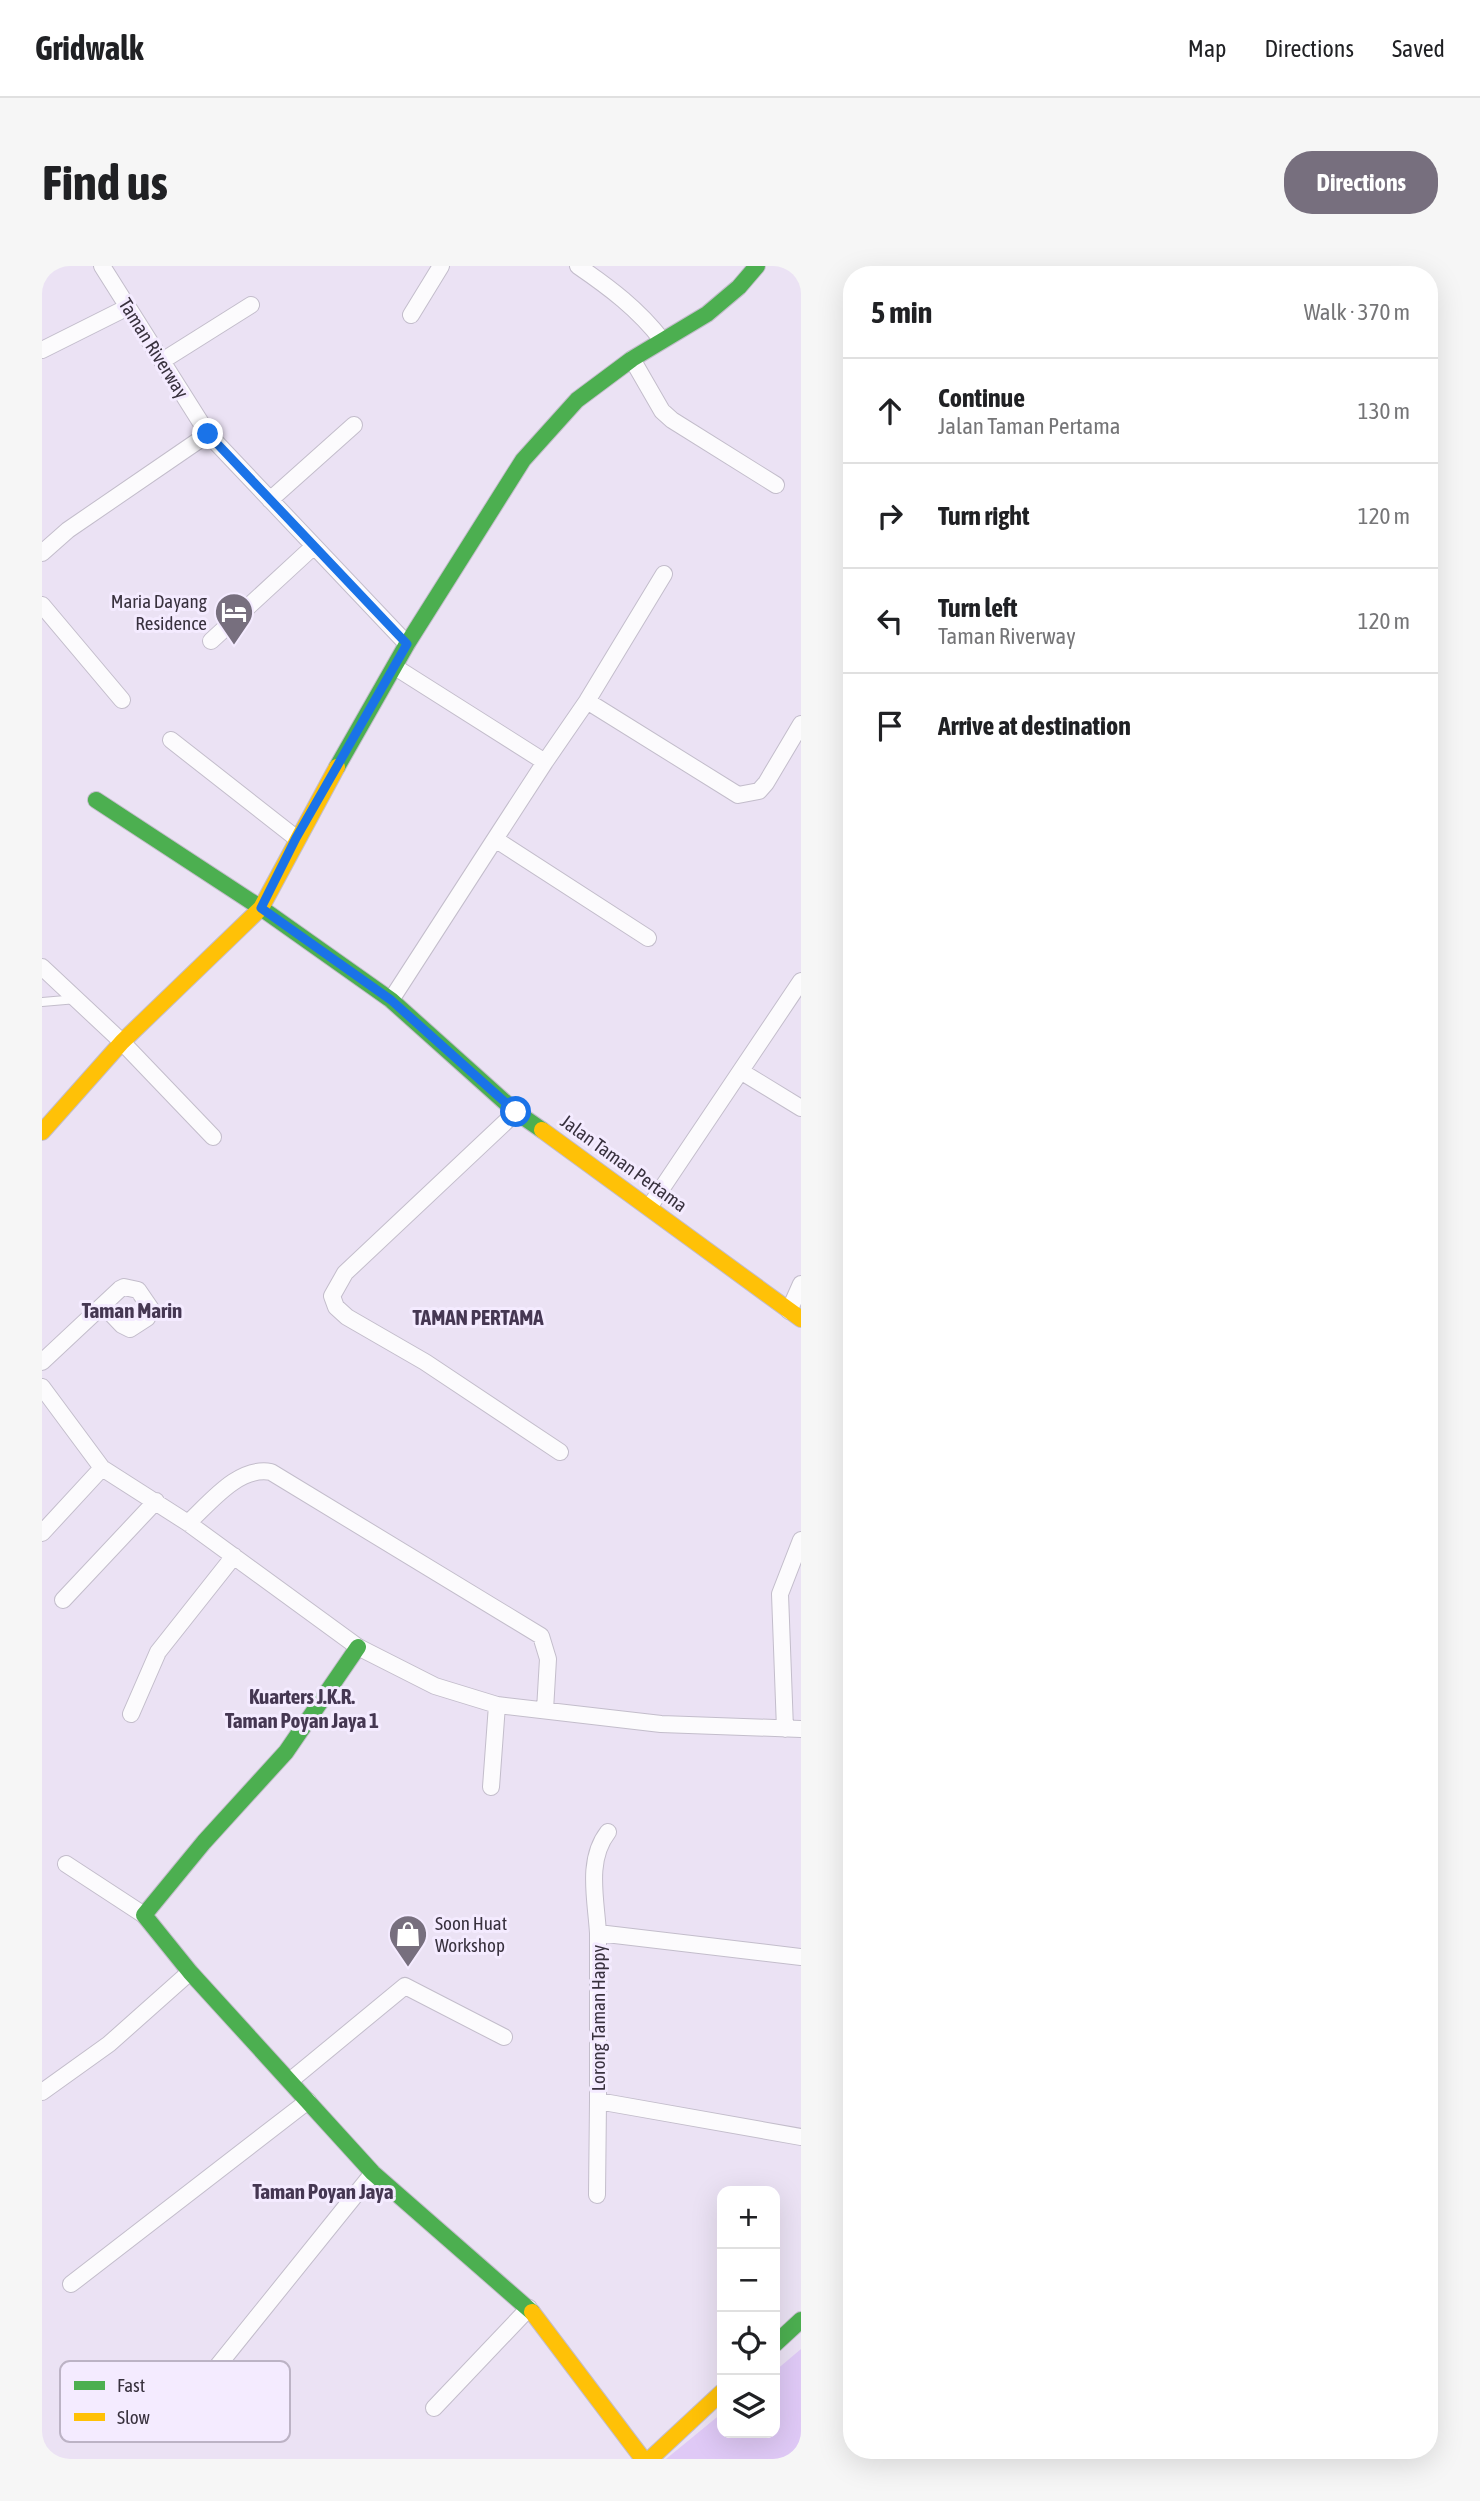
<!DOCTYPE html>
<meta charset="utf-8">
<style>
:root{--surface:#fff;--page:#f6f6f6;--text:#202124;--muted:#757577;--line:#e0e0e0;--accent:#776f7e}
body{margin:0;font-family:"Asap Condensed",sans-serif;background:var(--page);color:var(--text)}
.controls{position:absolute;right:21px;bottom:21px;display:grid;overflow:hidden;border-radius:14px;box-shadow:0 7px 28px #0002}
.controls button{width:63px;height:63px;display:grid;place-items:center;padding:0;border:0;border-bottom:2px solid var(--line);background:var(--surface);color:var(--text);font:35px sans-serif}
.stop{position:absolute;width:21px;height:21px;margin:-16px;border:5px solid #1a73e8;border-radius:50%;background:#fff}
.stop.end{background:#1a73e8;border-color:#fff;box-shadow:0 2px 7px #0008}
.list{margin:0;padding:0;list-style:none}
h2{display:flex;justify-content:space-between;align-items:center;height:91px;margin:0;padding:0 28px;font-size:30px}
h2 small{font-size:23px;font-weight:400;color:var(--muted)}
.list li{display:grid;grid-template-columns:46px 1fr auto;gap:21px;align-items:center;box-sizing:border-box;height:105px;padding:0 28px;border-top:2px solid var(--line)}
.list b{display:block;font-size:26px;white-space:nowrap}
.list p{margin:0;font-size:23px;white-space:nowrap;color:var(--muted)}
.list em{font-size:23px;font-style:normal;color:var(--muted)}
.icon{flex:none;width:38px;height:38px;fill:none;stroke:currentColor;stroke-width:2;stroke-linecap:round;stroke-linejoin:round}
.map{position:relative;flex:none;width:759px;height:2193px;overflow:hidden;border-radius:28px}
header{display:flex;align-items:center;gap:42px;box-sizing:border-box;height:98px;padding:0 35px;background:var(--surface);border-bottom:2px solid var(--line)}
header strong{font-size:33px}
nav{display:flex;gap:38px;margin-inline-start:auto;font-size:24px}
.intro{display:flex;align-items:center;justify-content:space-between;box-sizing:border-box;height:168px;padding:0 42px}
h1{margin:0;font-size:49px}
.button{padding:18px 32px;border-radius:28px;background:var(--accent);color:#fff;font-size:24px;font-weight:700}
main{display:flex;gap:42px;padding:0 42px}
aside{flex:1;background:var(--surface);border-radius:28px;box-shadow:0 7px 28px #0002}
.map>svg:first-child{display:block}
.green{fill:#dfc9f6}
.lines{fill:none;stroke-linecap:round;stroke-linejoin:round}
.lane-casing{stroke:#c3bdcb;stroke-width:10}
.street-casing{stroke:#c3bdcb;stroke-width:18}
.fast-casing{stroke:#c3bdcb;stroke-width:18}
.slow-casing{stroke:#c3bdcb;stroke-width:18}
.lane{stroke:#fcfbfd;stroke-width:8}
.street{stroke:#fcfbfd;stroke-width:16}
.fast{stroke:#4caf50;stroke-width:16}
.slow{stroke:#ffc107;stroke-width:16}
.route{stroke:#1a73e8;stroke-width:9}
.labels{text-anchor:middle;dominant-baseline:central;stroke-width:6;stroke-linejoin:round;paint-order:stroke}
.street-label{font-size:19px;fill:#38313e;stroke:#f4ebff}
.poi-label{font-size:19px;fill:#38313e;stroke:#f4ebff;text-anchor:end}
.neighbourhood-label{font-size:21px;font-weight:bold;fill:#453752;stroke:#f4ebff}
.key{fill:#f4ebff;stroke:#bcb3c5;stroke-width:2}
.key-label{font-size:19px;fill:#38313e}
</style>
<header>
<strong>Gridwalk</strong>
<nav><a>Map</a><a>Directions</a><a>Saved</a></nav>
</header>
<div class="intro"><h1>Find us</h1><a class="button">Directions</a></div>
<main>
<div class="map">
<svg width="759" height="2193" viewBox="0 0 759 2193">
<rect width="100%" height="100%" fill="#ebe2f4"/>
<path class="green" d="M759,2083v110h-135l56,-46v20h53v-62z"/>
<g class="lines">
<g class="lane-casing">
<path id="lane" d="M0,736l35,-3"/>
</g>
<g class="street-casing">
<path id="street" d="M60,0l106,168 199,210
M536,0c32,22 60,43 84,74
M369,49l30,-49
M0,84l86,-43
M590,93l30,52 10,9 104,65
M120,95l89,-56
M228,234l84,-75
M0,287l26,-23 140,-96
M0,339l80,95
M169,375l103,-95
M353,401l150,95 -50,77
M545,435l151,94 21,-4 7,-8 35,-59
M129,474l125,98
M503,496l42,-61 77,-127
M0,701l80,75 91,95
M349,734l104,-161 153,99
M700,806l59,36
M474,846l-171,161 -13,23 4,11 11,10 78,45 135,90
M608,940l151,-225
M747,1045l12,-27
M0,1096l78,-73 4,-2 14,3 13,19 -4,9 -17,11 -8,-4 -19,-20
M0,1121l60,81 86,55 170,124 77,39 62,19 164,19 140,5
M146,1257c22,-20 50,-57 83,-51l270,164 7,23 -3,51
M0,1267l60,-65
M21,1334l93,-99
M89,1448l27,-62 76,-96
M743,1463l-5,-135 21,-54
M449,1521l6,-82
M24,1598l78,51
M556,1667c-2,-34 -12,-73 10,-101
M759,1691l-203,-24v168l203,36
M249,1814l114,-94 99,51
M0,1826l67,-48 81,-72
M555,1929l1,-94
M29,2018l237,-183
M392,2142l95,-100
M137,2148l194,-241"/>
</g>
<g class="fast-casing">
<path id="fast" d="M295,501l70,-123 116,-184 54,-60 55,-41 75,-45 32,-27 18,-21
M54,534l165,108 130,92 125,112 26,18
M316,1381l-72,105 -82,90 -60,73 46,57 183,201 159,139
M733,2078l26,-24"/>
</g>
<g class="slow-casing">
<path id="slow" d="M500,864l259,189
M0,866l80,-90 139,-134 76,-141
M490,2046l111,147
M608,2193l72,-67"/>
</g>
<use href="#lane" class="lane"/>
<use href="#street" class="street"/>
<use href="#fast" class="fast"/>
<use href="#slow" class="slow"/>
</g>
<g class="lines">
<path class="route" d="M166,168l199,210 -111,194 -35,70 130,92 125,112"/>
</g>
<defs>
<g id="hotel-pin" transform="scale(2.0125)"><path d="M0 17L-7.5 6A9.5 9.5 0 1 1 7.5 6Z" fill="#776f7e" stroke="#f4ebff"/><path d="M-6-4.5h1.5V1H6V5H4.5V3h-9V5H-6ZM-4 0a1.8 1.8 0 1 1 3.6 0ZM.5 0V-2.5h3Q6-2.5 6 0Z" fill="#fff"/></g>
<g id="shop-pin" transform="scale(2.0125)"><path d="M0 17L-7.5 6A9.5 9.5 0 1 1 7.5 6Z" fill="#776f7e" stroke="#f4ebff"/><path d="M-5-2.5h2.3a2.7 3.5 0 0 1 5.4 0H5L5.5 6h-11ZM-1.5-2.5h3a1.5 2.3 0 0 0-3 0Z" fill="#fff"/></g>
</defs>
<g fill-rule="evenodd">
<use href="#hotel-pin" x="192" y="346"/>
<use href="#shop-pin" x="366" y="1668"/>
</g>
<g class="labels">
<g class="street-label">
<text transform="translate(112 82) rotate(58)">Taman Riverway</text>
<text transform="translate(582 897) rotate(36)">Jalan Taman Pertama</text>
<text transform="translate(556 1752) rotate(-90)">Lorong Taman Happy</text>
</g>
<g class="poi-label">
<text x="165" y="335">Maria Dayang<tspan x="165" dy="22">Residence</tspan></text>
<text x="393" y="1657" text-anchor="start">Soon Huat<tspan x="393" dy="22">Workshop</tspan></text>
</g>
<g class="neighbourhood-label">
<text x="90" y="1044">Taman Marin</text>
<text x="436" y="1051">TAMAN PERTAMA</text>
<text x="260" y="1430">Kuarters J.K.R.<tspan x="260" dy="24">Taman Poyan Jaya 1</tspan></text>
<text x="281" y="1925">Taman Poyan Jaya</text>
</g>
</g>
<rect x="18" y="2095" width="230" height="81" rx="10" class="key"/>
<rect x="32" y="2115" width="31" height="9" fill="#4caf50"/>
<rect x="32" y="2147" width="31" height="8" fill="#ffc107"/>
<g class="key-label">
<text x="75" y="2126">Fast</text>
<text x="75" y="2158">Slow</text>
</g>
</svg>
<div class="controls">
<button>+</button>
<button>−</button>
<button><svg class="icon" aria-label="locate" viewBox="0 0 24 24"><circle cx="12" cy="12" r="6"/><path d="M12 2v4M12 18v4M2 12h4M18 12h4"/></svg></button>
<button><svg class="icon" aria-label="layers" viewBox="0 0 24 24"><path d="M12 4l9 5-9 5-9-5zM3 14l9 5 9-5"/></svg></button>
</div>
<div class="stop" style="left:474px;top:846px"></div>
<div class="stop end" style="left:166px;top:168px"></div>
</div>
<aside>
<h2>5 min<small>Walk · 370 m</small></h2>
<ul class="list">
<li><svg class="icon" aria-label="ahead" viewBox="0 0 24 24"><path d="M12 20V5M6 11l6-6 6 6"/></svg><div><b>Continue</b><p>Jalan Taman Pertama</p></div><em>130 m</em></li>
<li><svg class="icon" aria-label="right" viewBox="0 0 24 24"><path d="M7 20v-9h11M14 6l5 5-5 5"/></svg><div><b>Turn right</b></div><em>120 m</em></li>
<li><svg class="icon" aria-label="left" viewBox="0 0 24 24"><path d="M17 20v-9H6M10 6l-5 5 5 5"/></svg><div><b>Turn left</b><p>Taman Riverway</p></div><em>120 m</em></li>
<li><svg class="icon" aria-label="arrive" viewBox="0 0 24 24"><path d="M6 21V4h12l-3 4 3 4H6"/></svg><div><b>Arrive at destination</b></div></li>
</ul>
</aside>
</main>
